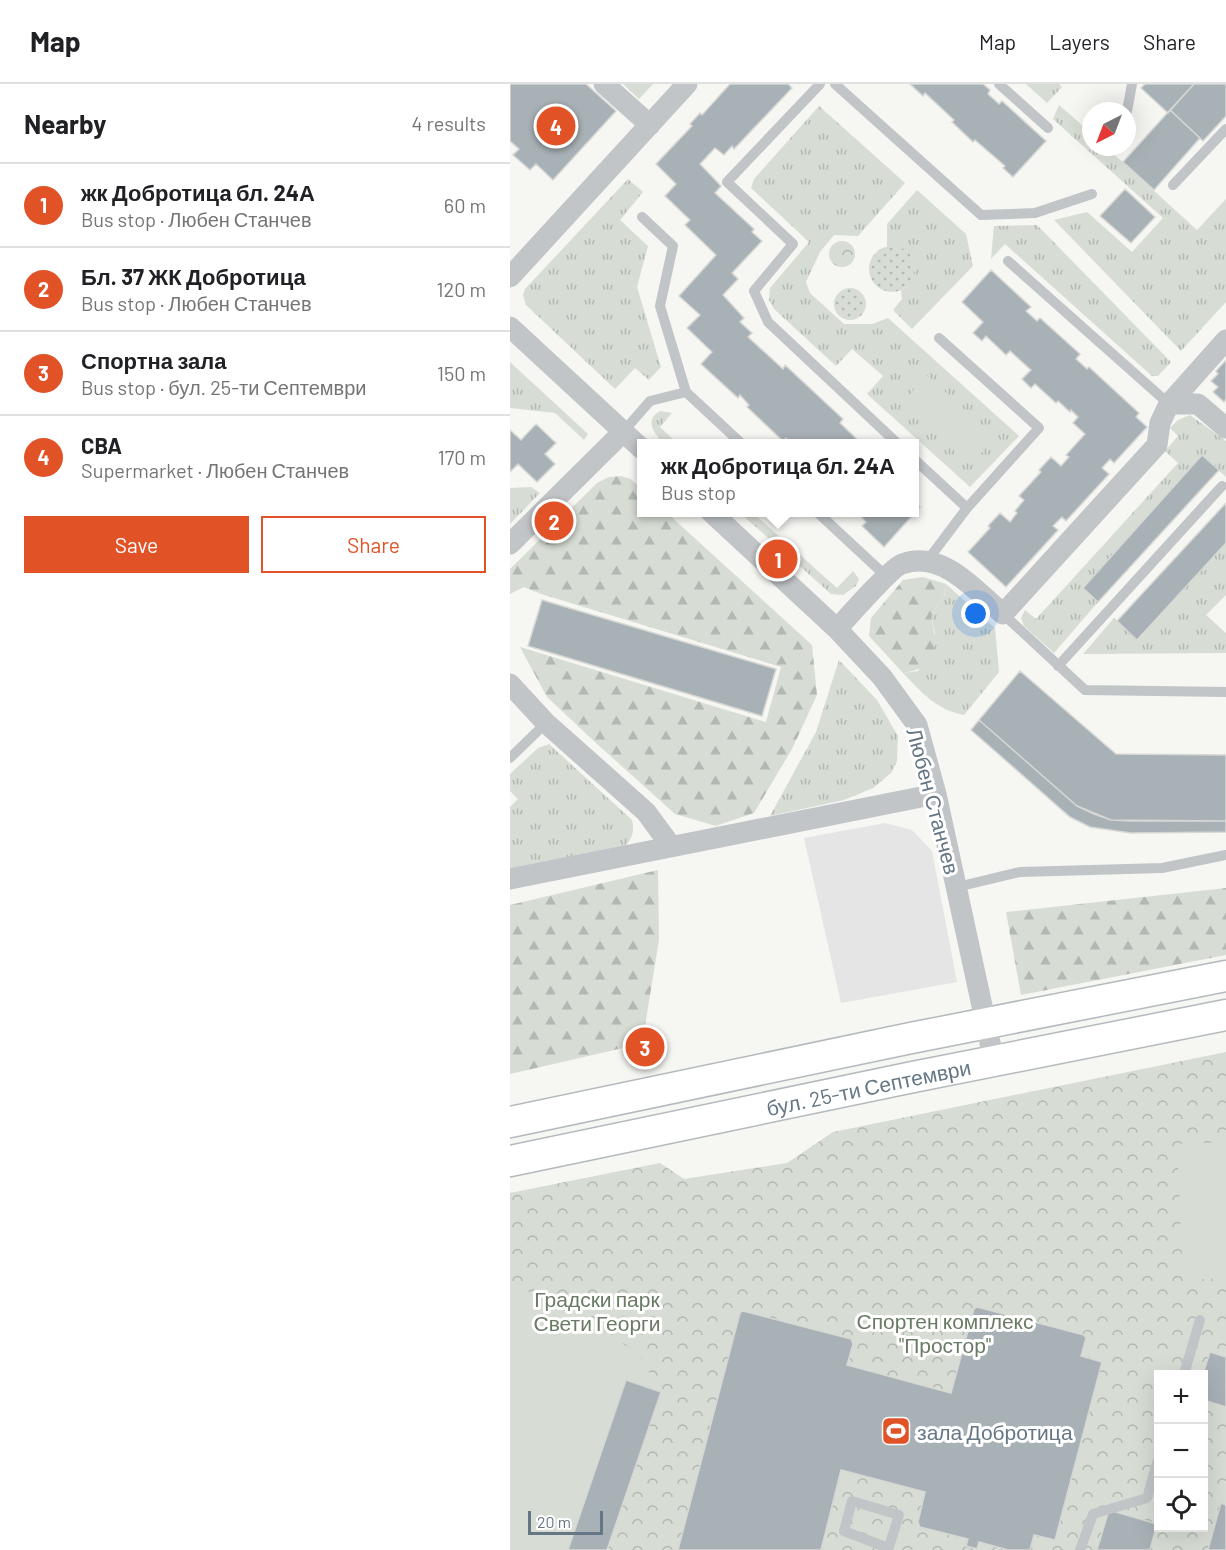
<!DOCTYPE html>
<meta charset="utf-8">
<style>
:root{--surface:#fff;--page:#f2f2f2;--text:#202124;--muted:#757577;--line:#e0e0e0;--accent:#e25227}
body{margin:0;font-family:Barlow,sans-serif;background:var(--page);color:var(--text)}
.controls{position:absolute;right:18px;bottom:18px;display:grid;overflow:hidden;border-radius:0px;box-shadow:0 6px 24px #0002}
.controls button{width:54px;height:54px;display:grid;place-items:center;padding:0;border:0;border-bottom:2px solid var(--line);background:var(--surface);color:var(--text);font:30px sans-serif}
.compass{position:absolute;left:572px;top:18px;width:54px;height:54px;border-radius:50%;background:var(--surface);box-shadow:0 6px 24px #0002;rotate:222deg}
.scale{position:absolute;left:18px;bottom:15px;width:75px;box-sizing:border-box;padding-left:6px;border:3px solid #657684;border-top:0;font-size:16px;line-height:21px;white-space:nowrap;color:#657684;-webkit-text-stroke:4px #fff;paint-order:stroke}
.you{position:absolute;left:466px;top:530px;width:21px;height:21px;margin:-15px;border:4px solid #fff;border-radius:50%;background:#1a73e8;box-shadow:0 0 0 9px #1a73e833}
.badge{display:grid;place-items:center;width:39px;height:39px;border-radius:50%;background:var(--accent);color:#fff;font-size:20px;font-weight:700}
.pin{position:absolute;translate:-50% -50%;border:3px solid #fff;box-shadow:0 2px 6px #0006}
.popup{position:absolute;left:127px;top:355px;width:282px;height:78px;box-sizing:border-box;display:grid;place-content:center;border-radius:0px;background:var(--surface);filter:drop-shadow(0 2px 4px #0005);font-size:20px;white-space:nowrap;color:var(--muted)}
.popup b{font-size:22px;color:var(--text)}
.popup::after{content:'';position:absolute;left:50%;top:100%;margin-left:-12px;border:12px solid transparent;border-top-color:var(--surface)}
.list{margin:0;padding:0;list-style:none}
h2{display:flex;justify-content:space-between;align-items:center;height:78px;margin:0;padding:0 24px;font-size:26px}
h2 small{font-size:20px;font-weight:400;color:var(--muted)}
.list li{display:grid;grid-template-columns:39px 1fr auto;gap:18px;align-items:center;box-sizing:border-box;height:84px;padding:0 24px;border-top:2px solid var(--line)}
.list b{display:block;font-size:22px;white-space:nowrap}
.list p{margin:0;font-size:20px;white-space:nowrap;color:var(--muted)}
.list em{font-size:20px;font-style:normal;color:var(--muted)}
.actions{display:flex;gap:12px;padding:18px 24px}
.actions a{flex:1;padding:14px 0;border:2px solid var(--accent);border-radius:0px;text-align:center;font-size:21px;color:var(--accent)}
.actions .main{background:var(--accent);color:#fff}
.icon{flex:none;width:33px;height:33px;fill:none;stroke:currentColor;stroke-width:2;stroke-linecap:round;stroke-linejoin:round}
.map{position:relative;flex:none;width:716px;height:1466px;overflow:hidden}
header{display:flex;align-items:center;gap:36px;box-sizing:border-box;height:84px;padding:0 30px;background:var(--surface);border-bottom:2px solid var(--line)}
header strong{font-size:28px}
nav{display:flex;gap:33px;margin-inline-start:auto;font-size:21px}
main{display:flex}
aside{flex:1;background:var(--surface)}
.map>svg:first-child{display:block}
.built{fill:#e4e5e4}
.grass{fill:url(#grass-tufts)}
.forest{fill:url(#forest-firs)}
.park{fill:url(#park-crowns);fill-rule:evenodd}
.garden{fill:url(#garden-dots)}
.pitch{fill:#d7ddd4}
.building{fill:#a8b1b6;stroke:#d7d7d5;stroke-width:1.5}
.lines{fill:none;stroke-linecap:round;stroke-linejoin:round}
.secondary-casing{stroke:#b3b9bd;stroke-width:33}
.lane{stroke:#c1c5c8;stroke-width:10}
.street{stroke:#c1c5c8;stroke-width:21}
.secondary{stroke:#fff;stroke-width:30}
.labels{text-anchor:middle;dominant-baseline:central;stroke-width:6;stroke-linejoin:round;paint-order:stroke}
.street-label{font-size:21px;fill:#657684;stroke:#fff}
.park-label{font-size:21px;fill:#697b64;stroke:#fff}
.poi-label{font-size:21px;fill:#657684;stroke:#fff;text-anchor:start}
</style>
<header>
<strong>Map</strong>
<nav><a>Map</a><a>Layers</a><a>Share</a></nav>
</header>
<main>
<aside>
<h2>Nearby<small>4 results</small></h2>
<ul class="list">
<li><span class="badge">1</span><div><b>жк Добротица бл. 24А</b><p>Bus stop · Любен Станчев</p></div><em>60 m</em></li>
<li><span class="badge">2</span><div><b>Бл. 37 ЖК Добротица</b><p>Bus stop · Любен Станчев</p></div><em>120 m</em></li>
<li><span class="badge">3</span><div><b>Спортна зала</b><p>Bus stop · бул. 25-ти Септември</p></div><em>150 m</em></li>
<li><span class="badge">4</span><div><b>CBA</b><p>Supermarket · Любен Станчев</p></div><em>170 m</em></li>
</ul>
<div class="actions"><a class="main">Save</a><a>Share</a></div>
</aside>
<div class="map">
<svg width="716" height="1466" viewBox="0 0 716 1466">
<defs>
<pattern id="grass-tufts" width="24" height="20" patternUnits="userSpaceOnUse" patternTransform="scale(1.5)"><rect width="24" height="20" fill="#d7ddd4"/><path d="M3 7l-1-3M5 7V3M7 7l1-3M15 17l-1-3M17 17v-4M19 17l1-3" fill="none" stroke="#b2b8b2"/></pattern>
<pattern id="forest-firs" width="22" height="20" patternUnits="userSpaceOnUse" patternTransform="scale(1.5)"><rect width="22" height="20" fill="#d7ddd4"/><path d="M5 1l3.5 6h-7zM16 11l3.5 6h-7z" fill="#b2b8b2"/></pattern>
<pattern id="park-crowns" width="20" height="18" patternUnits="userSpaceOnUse" patternTransform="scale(1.5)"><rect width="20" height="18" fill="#d7ddd4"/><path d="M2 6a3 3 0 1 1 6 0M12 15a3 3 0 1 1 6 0" fill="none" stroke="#b2b8b2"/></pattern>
<pattern id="garden-dots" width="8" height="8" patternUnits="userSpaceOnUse" patternTransform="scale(1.5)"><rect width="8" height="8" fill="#d7ddd4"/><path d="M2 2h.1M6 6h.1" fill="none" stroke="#b2b8b2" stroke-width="1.8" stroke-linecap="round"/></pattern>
</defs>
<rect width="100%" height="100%" fill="#f6f6f3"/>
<path class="built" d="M375,739l27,7 20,21 25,131 -116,21 -37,-165z"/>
<path class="grass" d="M113,0h30l-14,15z
M516,0h33l3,3 -15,16z
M549,21l32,28v14h15l91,83 29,-31v103l-45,49 -127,-131 33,-8 45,40 31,-34 -110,-99z
M309,22l86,77 -47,53 -24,-1 -14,17 -14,30 4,11 34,31h28l16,-6 131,118 -49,51 -103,-93 16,-18 -31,-27 -16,17 -62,-57 -5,-9 1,-12 39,-46 -58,-54 3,-9z
M118,95l15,13 -23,28 28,26 -11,41 24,80 -12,13 -14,-12 -20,21 -89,-84 -3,-10 2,-6z
M407,106l49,44 7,32 -61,63 -19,-19 9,-11 -1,-9 6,-3 6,-28c-8,-10 -14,-12 -26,-12v-23z
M527,141l134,137 -13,14h-6l-147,-132 -14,15 3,-33z
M0,278l78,72 -4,6 -29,-27 -45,-5z
M151,327l11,2 -12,14 17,16h-13c-11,-9 -20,-25 -3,-32z
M680,331l36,26v36l-24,-22 -119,133 15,14 -44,51 -30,-27 -3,-8 4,-8 11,9 142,-156 -13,-12 13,-15 -8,-8 8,-8z
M21,403l9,6 -30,31v-36z
M230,429h13l84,75 16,-17 6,8 -3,7 -13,9 -12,-1z
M716,459v52l-20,20 20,18v20l-143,1 31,-36 24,22z
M436,500l49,44 4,44 -35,43c-27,-5 -42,-22 -61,-42l15,-2 17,-38 -4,-18 13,-19z
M329,576l38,40 21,36 -1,25 -6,12 -18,15 -29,12 -74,16 46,-84z
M39,660l83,76c3,12 0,19 -9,28l-113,24v-65l8,-8 -8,-8v-17l28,-26z"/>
<path class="forest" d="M111,392l10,3 10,10 1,23 25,1 145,132 5,50 -25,54 -38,64 -38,13 -41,-12 -79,-71 -49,-46 -27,-50 246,75 15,-55 -240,-73 -17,-7 -14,7v-25l87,-86 12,-6z
M413,493l23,7 -2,12 -13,19c6,31 9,52 -28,58l-34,-37 2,-18 32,-38z
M148,786l1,70 -15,92 -21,16 -113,26v-169z
M716,804v67l-205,40 -15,-83z"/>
<path class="park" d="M319 170a13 13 0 1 1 26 0a13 13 0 1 1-26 0Z
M716,968v498h-716v-357l150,-30 24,16 103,-16 46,-31zM648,1290h46v154h-46z"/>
<path class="garden" d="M359 185a23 23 0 1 1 46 0a23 23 0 1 1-46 0Z
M324 220a16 16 0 1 1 32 0a16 16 0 1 1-32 0Z"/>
<path class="pitch" d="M417,291l68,63 -25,27 -68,-62z
M716,1058v136l-43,2 -6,-136z
M0,1202l38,12 36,20 41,27 14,10 22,37 -54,158h-97z"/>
<path class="building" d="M0,0h76l30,27 -63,69 -17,-16 -6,6 -17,-15 6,-6 -9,-8z
M220,0h58l4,4 -58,61 -2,-3 -8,9 -9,-7 -15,16 21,22 -6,7 39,36 -2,3 10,9 -30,32 6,6 -15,16 21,23 -4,4 12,11 -4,4 35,32 2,-4 58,54 -3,4 22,21h-71l-5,-6 -3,3 -36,-34 2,-2 -9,-10 -2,3 -37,-34 11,-12 -25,-24 13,-13 -21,-19 37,-41 -31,-30 5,-5 -25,-24 11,-12 -20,-20 36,-38 -2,-2 10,-11 2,2z
M400,0h73l7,6 -2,4 11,10 3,-3 44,40 -33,36 -10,-9 2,-2 -30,-26 -2,2 -21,-20 2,-2 -29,-27 -2,3z
M635,0h49l-26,29 -27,-25z
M684,0h32v32l-23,25 -33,-31z
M660,26l30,28 -46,52 -31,-28z
M615,105l30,28 -24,26 -31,-27z
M481,186l40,37 -5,4 11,10 3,-3 40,36 -4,5 11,10 2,-2 50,46 -3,4 11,10 -33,36 -4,-4 -8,9 7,6 -43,47 -4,-4 -9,9 5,4 -52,57 -38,-35 22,-24 -2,-2 12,-13 10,9 7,-9 -2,-2 9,-11 -5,-4 22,-24 -2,-2 12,-13 10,9 8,-9 -3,-2 19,-21 -12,-11 5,-6 -7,-7 -1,2 -12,-11 -2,2 -21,-19 -4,4 -9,-9 9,-9 -21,-19 -4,4 -20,-19 -4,5 -9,-8 10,-11 -21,-20z
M716,276v39l-2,3 -11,-10 5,-5 -7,-6 7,-7 -2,-3z
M26,340l20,19 -11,11 10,10 -18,18 -19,-18 -8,8v-42l11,10z
M692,371l17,15 -121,132 -15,-14z
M404,418l6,5 -36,40 -22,-21 4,-4 -9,-10h57z
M716,419v40l-89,97 -20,-19z
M32,516l234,69 -14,47 -234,-70z
M510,587l96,83 110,1v66l-115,-1 -34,-14 -98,-86z
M469,636l98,86 17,8 17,6 20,1h95v11l-95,1 -41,-6 -20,-10 -99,-87z
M467,1223l107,28 2,3 -5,18 21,6 -47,178 -21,-5 -4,15h-22l-29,-8 -2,7 -11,-3 2,-7 -48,-12 -2,-5 7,-30 -84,-22 -20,80h-143l62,-237 3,-2 108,28 2,5 -6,21 104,28 23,-84z
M700,1268l16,5v50l-22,-7 -1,-26z
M116,1296l35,12 -54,158h-39z
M711,1419l5,2v45h-18z
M599,1426l48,14 -7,26h-53z"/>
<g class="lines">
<g class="secondary-casing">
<g id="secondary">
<path d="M0,1038l401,-84 315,-62"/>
<path id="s1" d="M0,1077l403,-84 313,-62"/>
</g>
</g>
<path class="lane" d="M310,0l-93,98 66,62 -39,47 14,31 130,122
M325,0l146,131 54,-2 57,-19
M489,0l49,44
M617,27l5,-27
M663,101l53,-56
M132,133l31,29 -13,60 26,86
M498,177l161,143
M113,348l27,-31 36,-9 56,52
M404,375l53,49
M307,428l70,65
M417,477l40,-53 72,-80 -100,-90
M493,530l82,76 141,2
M548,582l164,-180
M0,674l36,-35
M447,803l63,-15 142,-4 64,-13
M674,1290l16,-54
M378,1466l11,-35 -47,-14 -8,30 44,17
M570,1466l13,-36 54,-16 11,-39"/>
<path class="street" d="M94,0l46,41
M0,193l177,-193
M0,243l132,122
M659,320h29l28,24
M201,428l126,117 45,48 35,48 19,69 58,267
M0,460l113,-112
M327,545c10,-11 55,-62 65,-65 40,-15 74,27 101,50l154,-169 3,-22 9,-19 57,-64
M0,600l36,39 100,89 25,34
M0,795l426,-85"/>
<use href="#secondary" class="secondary"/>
</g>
<defs>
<g id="stadium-square" transform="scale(1.5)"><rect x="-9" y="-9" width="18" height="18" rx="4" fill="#e25227" stroke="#fff"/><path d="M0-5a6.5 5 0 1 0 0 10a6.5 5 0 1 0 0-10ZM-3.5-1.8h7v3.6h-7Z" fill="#fff"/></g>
</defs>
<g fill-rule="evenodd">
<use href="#stadium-square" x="386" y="1347"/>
</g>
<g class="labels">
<g class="street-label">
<text transform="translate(424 717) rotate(75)">Любен Станчев</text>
<text stroke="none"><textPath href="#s1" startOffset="366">бул. 25-ти Септември</textPath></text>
</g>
<g class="park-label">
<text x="87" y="1214">Градски парк<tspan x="87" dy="24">Свети Георги</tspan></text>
<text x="435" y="1236">Спортен комплекс<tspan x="435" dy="24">"Простор"</tspan></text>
</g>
<g class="poi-label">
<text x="407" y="1347">зала Добротица</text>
</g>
</g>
</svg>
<div class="controls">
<button>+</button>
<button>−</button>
<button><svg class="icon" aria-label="locate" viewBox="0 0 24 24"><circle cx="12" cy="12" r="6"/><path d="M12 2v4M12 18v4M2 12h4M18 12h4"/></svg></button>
</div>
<svg class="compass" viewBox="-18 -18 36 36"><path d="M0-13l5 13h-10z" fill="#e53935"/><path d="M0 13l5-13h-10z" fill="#757577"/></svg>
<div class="scale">20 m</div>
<div class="you"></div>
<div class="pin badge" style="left:268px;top:475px">1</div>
<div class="popup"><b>жк Добротица бл. 24А</b>Bus stop</div>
<div class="pin badge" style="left:44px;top:437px">2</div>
<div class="pin badge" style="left:135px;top:963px">3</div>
<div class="pin badge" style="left:46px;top:42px">4</div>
</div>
</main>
